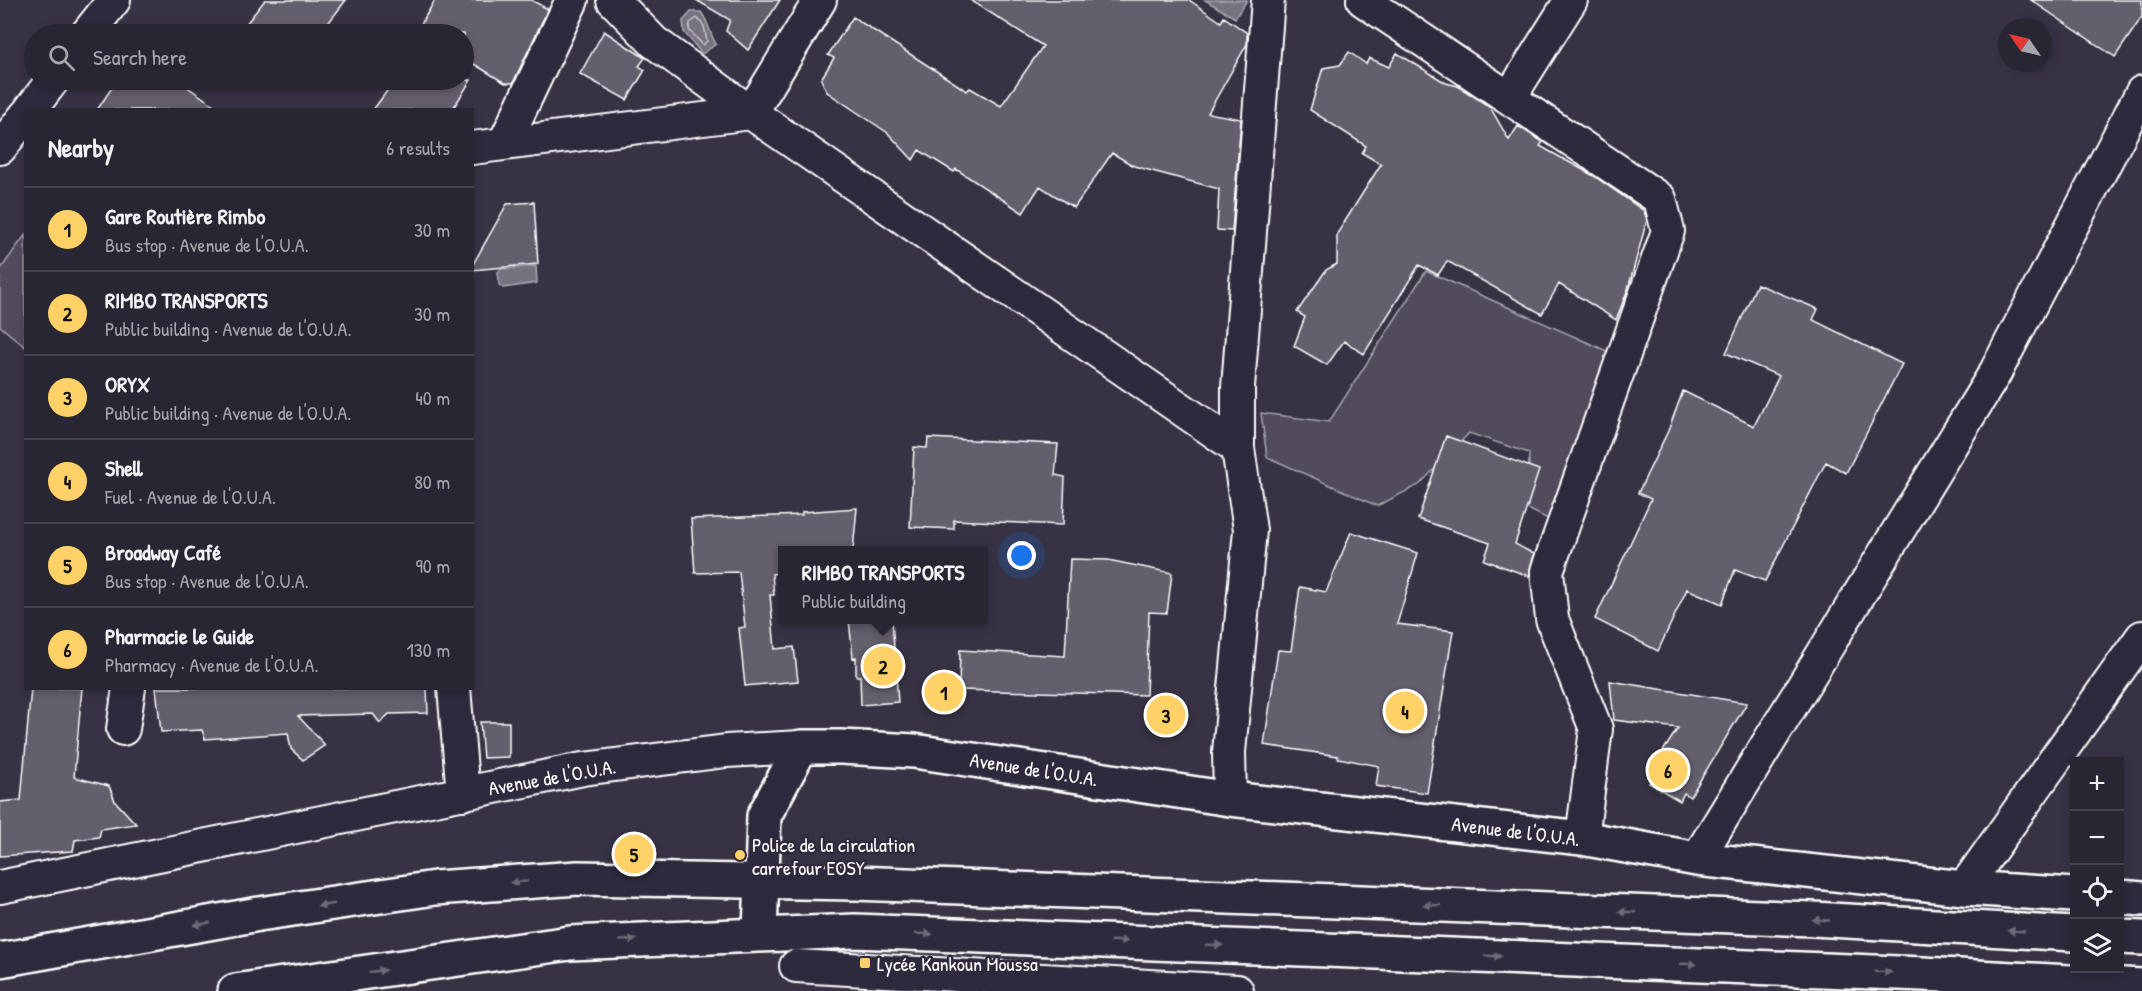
<!DOCTYPE html>
<meta charset="utf-8">
<style>
:root{--surface:#292634;--page:#353240;--text:#f1f3f6;--muted:#a5a5ac;--line:#45434f;--accent:#ffd166}
body{margin:0;font-family:"Patrick Hand",sans-serif;background:var(--page);color:var(--text)}
.controls{position:absolute;right:18px;bottom:18px;display:grid;overflow:hidden;border-radius:0px;box-shadow:0 3px 9px #0003}
.controls button{width:54px;height:54px;display:grid;place-items:center;padding:0;border:0;border-bottom:2px solid var(--line);background:var(--surface);color:var(--text);font:30px sans-serif}
.compass{position:absolute;left:1998px;top:18px;width:54px;height:54px;border-radius:50%;background:var(--surface);box-shadow:0 3px 9px #0003;rotate:304deg}
.you{position:absolute;left:1022px;top:556px;width:21px;height:21px;margin:-15px;border:4px solid #fff;border-radius:50%;background:#1a73e8;box-shadow:0 0 0 9px #1a73e833}
.badge{display:grid;place-items:center;width:39px;height:39px;border-radius:50%;background:var(--accent);color:#111;font-size:20px;font-weight:700}
.pin{position:absolute;translate:-50% -50%;border:3px solid #fff;box-shadow:0 2px 6px #0006}
.popup{position:absolute;left:778px;top:546px;width:210px;height:78px;box-sizing:border-box;display:grid;place-content:center;border-radius:0px;background:var(--surface);filter:drop-shadow(0 2px 4px #0005);font-size:20px;white-space:nowrap;color:var(--muted)}
.popup b{font-size:22px;color:var(--text)}
.popup::after{content:'';position:absolute;left:50%;top:100%;margin-left:-12px;border:12px solid transparent;border-top-color:var(--surface)}
.list{margin:0;padding:0;list-style:none}
h2{display:flex;justify-content:space-between;align-items:center;height:78px;margin:0;padding:0 24px;font-size:26px}
h2 small{font-size:20px;font-weight:400;color:var(--muted)}
.list li{display:grid;grid-template-columns:39px 1fr auto;gap:18px;align-items:center;box-sizing:border-box;height:84px;padding:0 24px;border-top:2px solid var(--line)}
.list b{display:block;font-size:22px;white-space:nowrap}
.list p{margin:0;font-size:20px;white-space:nowrap;color:var(--muted)}
.list em{font-size:20px;font-style:normal;color:var(--muted)}
.icon{flex:none;width:33px;height:33px;fill:none;stroke:currentColor;stroke-width:2;stroke-linecap:round;stroke-linejoin:round}
.map{position:relative;flex:none;width:2142px;height:991px;overflow:hidden}
.search{position:absolute;background:var(--surface);box-shadow:0 3px 9px #0003;left:24px;top:24px;width:450px;height:66px;display:flex;align-items:center;gap:15px;box-sizing:border-box;padding:0 21px;border-radius:33px;color:var(--muted);font-size:22px}
.panel{position:absolute;background:var(--surface);box-shadow:0 3px 9px #0003;left:24px;top:108px;width:450px;height:582px;border-radius:0px}
.map>svg:first-child{display:block}
.green{fill:#514c5c;stroke:#a8a6ae;stroke-width:1.5}
.water{fill:#76737f;stroke:#adabb2;stroke-width:1.5}
.lines{fill:none;stroke-linecap:round;stroke-linejoin:round}
.shore{stroke:#c8c7cc;stroke-width:1.5}
.building{fill:#635f6d;stroke:#fff;stroke-width:1.5}
.street-casing{stroke:#fff;stroke-width:36}
.secondary-casing{stroke:#fff;stroke-width:38}
.highway-casing{stroke:#fff;stroke-width:38}
.street{stroke:#2f2a3d;stroke-width:32}
.secondary{stroke:#2f2a3d;stroke-width:33}
.highway{stroke:#2f2a3d;stroke-width:33}
.oneway{fill:#6d6a77}
.poi-dot{fill:#ffd166;stroke:#2f2a3d;stroke-width:2}
.labels{text-anchor:middle;dominant-baseline:central;stroke-width:5;stroke-linejoin:round;paint-order:stroke}
.street-label{font-size:20px;fill:#fff;stroke:#2f2a3d}
.poi-label{font-size:20px;fill:#fff;stroke:#2f2a3d;text-anchor:start}
</style>
<div class="map">
<svg width="2142" height="991" viewBox="0 0 2142 991">
<rect width="100%" height="100%" fill="#373345"/>
<filter id="ink" filterUnits="userSpaceOnUse"><feTurbulence type="fractalNoise" baseFrequency=".0167" numOctaves="2"/><feDisplacementMap in="SourceGraphic" scale="12" xChannelSelector="R" yChannelSelector="G"/><feConvolveMatrix kernelMatrix="1 2 1 2 8 2 1 2 1" color-interpolation-filters="sRGB"/></filter>
<g filter="url(#ink)">
<path class="green" d="M25,235v112l-25,-21v-56z
M1426,271l183,81 -59,168 -22,-11 1,-56 -60,-20 -50,52 -42,21 -110,-49 -6,-44 68,9z"/>
<path class="water" d="M1205,0h42l-12,18z
M691,12h10c8,11 8,20 15,32l-14,10 -18,-22 -1,-11z
M536,266l1,17 -34,5 -4,-3 -1,-13 3,-3z"/>
<g class="lines">
<path class="shore" d="M697,18l7,8 3,15 -4,4 -14,-15 1,-7z"/>
</g>
<path class="building" d="M265,0h81l-26,34h-82z
M435,0h96l17,9 -35,74h-8l-41,-25v-24h-40l-7,-3z
M696,0h84l-32,50 -22,-19 4,-11z
M970,0h219l32,22 3,-5 23,16v11l-39,69 33,6 -9,112 -15,-1 2,-41 -85,-23 -22,-13 -38,55 -34,-22 -17,27 -67,-44 -2,3 -35,-22 -6,10 -25,-27 -61,-41 -6,-13 13,-21 -6,-3 25,-38 114,74 3,-3 31,18 42,-60z
M2031,0h111v17l-27,40z
M604,31l41,27 -6,8 6,4 -18,30 -47,-26z
M1349,52l17,12 3,-6 20,9 8,-14 49,30 12,3 32,21 19,33 9,-14 25,16 -3,4 54,30 50,35 3,9 -19,69 -12,31 -57,-36 -17,30 -95,-53 -9,14 -19,-10 -55,89 -20,-13 -17,24 -33,-19 11,-29 -8,-5 29,-42 11,-6v-30l44,-70 -19,-11 4,-7 -56,-36 13,-42 17,-3z
M117,80h60l44,30h-124z
M395,80h76l-19,30h-79z
M534,202l4,62 -66,6v-4l35,-62z
M1757,284l61,25 -5,11 89,44 -56,109 -20,-11 -61,119 -30,-11 -13,34 -35,-15 -29,62 -63,-32 56,-120 -13,-6 30,-62 15,-40 71,35 25,-50 -53,-23z
M1446,436l93,34 -24,74 19,10 -5,22 -45,-16 6,-17 -72,-24z
M928,438l130,6 -3,31 10,2 -2,48 -109,-5v9l-44,-2 4,-80 13,1z
M857,508l-4,42h-70v23l-11,1 2,21h-4l5,54 19,-2 4,34 -53,5 -6,-58 6,-1 -6,-55 -44,1 -4,-54 111,-4v-3z
M1351,532l67,21 -21,71 56,7 -26,162 -51,-7 3,-20 -41,-8v-2l-74,-11 14,-95 13,1 9,-64 26,5z
M1070,559l38,1 64,13 -5,40 -18,-1 -3,83 -187,-5 1,-40 105,6z
M849,620h43l6,82 -37,3 -1,-29h-4v-19l-3,1z
M1610,681l137,22 -57,94 -6,-4 -4,8 -31,-18 4,-7 -4,-3 29,-45 -64,-8z
M31,688h51l-8,89 35,9 6,15 21,23 -35,5 -2,8 -24,3 -2,11 -73,5v-54l21,-2z
M156,688h271l1,25 -39,1 -9,9 -7,-9 -75,2 27,29 -22,15 -12,-11 -3,-16 -83,6 -3,-9 -41,2z
M480,722h29v35l-26,1z"/>
<g class="lines">
<g class="street-casing">
<path id="street" d="M613,0l41,42 97,71 487,335
M1363,0l297,199 8,32 -121,340 5,48 44,110 -14,109
M87,34l27,-34
M1510,97l61,-97
M30,110l23,-30
M751,113l69,-113
M504,144l68,-144
M0,148l26,-33
M472,148l279,-35
M454,688l9,106
M123,729l6,-41
M1230,799l-1,-47 21,-222 -12,-82v-61l30,-387
M1697,859l298,-486 147,-281
M0,887l583,-118 143,-18 75,-4
M1964,888l178,-251
M796,966l441,25"/>
</g>
<g class="secondary-casing">
<path id="secondary" d="M2120,897l22,2
M760,934l4,-118 37,-69h40l73,4 316,48 352,39 115,21 267,29 110,7"/>
</g>
<g class="highway-casing">
<path id="highway" d="M2120,937l22,1
M0,960l259,-46 176,-26 143,-10 277,5 958,36 261,15
M235,991l335,-48 285,-12 1068,43 219,12"/>
</g>
<use href="#street" class="street"/>
<use href="#secondary" class="secondary"/>
<use href="#highway" class="highway"/>
</g>
<defs><path id="oneway-solid" d="M-6-.8H1V-3.2L6.5 0L1 3.2V.8H-6Z" transform="scale(1.5)"/></defs>
<g class="oneway">
<use href="#oneway-solid" transform="translate(519 882) rotate(176)"/>
<use href="#oneway-solid" transform="translate(326 905) rotate(172)"/>
<use href="#oneway-solid" transform="translate(1432 905) rotate(-178)"/>
<use href="#oneway-solid" transform="translate(1627 912) rotate(-178)"/>
<use href="#oneway-solid" transform="translate(1821 920) rotate(-177)"/>
<use href="#oneway-solid" transform="translate(202 924) rotate(170)"/>
<use href="#oneway-solid" transform="translate(2016 931) rotate(-177)"/>
<use href="#oneway-solid" transform="translate(924 934) rotate(2)"/>
<use href="#oneway-solid" transform="translate(628 940) rotate(-3)"/>
<use href="#oneway-solid" transform="translate(1119 941) rotate(2)"/>
<use href="#oneway-solid" transform="translate(1214 945) rotate(2)"/>
<use href="#oneway-solid" transform="translate(1493 956) rotate(2)"/>
<use href="#oneway-solid" transform="translate(1688 964) rotate(2)"/>
<use href="#oneway-solid" transform="translate(377 971) rotate(-8)"/>
<use href="#oneway-solid" transform="translate(1883 972) rotate(2)"/>
</g>
</g>
<g class="poi-dot">
<circle cx="740" cy="855" r="6"/>
<rect x="859" y="957" width="12" height="12" rx="3"/>
</g>
<g class="labels">
<g class="street-label">
<text transform="translate(1034 769) rotate(9)">Avenue de l'O.U.A.</text>
<text transform="translate(552 777) rotate(-10)">Avenue de l'O.U.A.</text>
<text transform="translate(1516 831) rotate(7)">Avenue de l'O.U.A.</text>
</g>
<g class="poi-label">
<text x="752" y="844">Police de la circulation<tspan x="752" dy="23">carrefour EOSY</tspan></text>
<text x="877" y="963">Lycée Kankoun Moussa</text>
</g>
</g>
</svg>
<div class="controls">
<button>+</button>
<button>−</button>
<button><svg class="icon" aria-label="locate" viewBox="0 0 24 24"><circle cx="12" cy="12" r="6"/><path d="M12 2v4M12 18v4M2 12h4M18 12h4"/></svg></button>
<button><svg class="icon" aria-label="layers" viewBox="0 0 24 24"><path d="M12 4l9 5-9 5-9-5zM3 14l9 5 9-5"/></svg></button>
</div>
<svg class="compass" viewBox="-18 -18 36 36"><path d="M0-13l5 13h-10z" fill="#e53935"/><path d="M0 13l5-13h-10z" fill="#a5a5ac"/></svg>
<div class="you"></div>
<div class="pin badge" style="left:944px;top:692px">1</div>
<div class="pin badge" style="left:883px;top:666px">2</div>
<div class="popup"><b>RIMBO TRANSPORTS</b>Public building</div>
<div class="pin badge" style="left:1166px;top:715px">3</div>
<div class="pin badge" style="left:1405px;top:711px">4</div>
<div class="pin badge" style="left:634px;top:854px">5</div>
<div class="pin badge" style="left:1668px;top:770px">6</div>
<div class="search"><svg class="icon" aria-label="search" viewBox="0 0 24 24"><circle cx="10" cy="10" r="6"/><path d="M15 15l6 6"/></svg>Search here</div>
<section class="panel">
<h2>Nearby<small>6 results</small></h2>
<ul class="list">
<li><span class="badge">1</span><div><b>Gare Routière Rimbo</b><p>Bus stop · Avenue de l'O.U.A.</p></div><em>30 m</em></li>
<li><span class="badge">2</span><div><b>RIMBO TRANSPORTS</b><p>Public building · Avenue de l'O.U.A.</p></div><em>30 m</em></li>
<li><span class="badge">3</span><div><b>ORYX</b><p>Public building · Avenue de l'O.U.A.</p></div><em>40 m</em></li>
<li><span class="badge">4</span><div><b>Shell</b><p>Fuel · Avenue de l'O.U.A.</p></div><em>80 m</em></li>
<li><span class="badge">5</span><div><b>Broadway Café</b><p>Bus stop · Avenue de l'O.U.A.</p></div><em>90 m</em></li>
<li><span class="badge">6</span><div><b>Pharmacie le Guide</b><p>Pharmacy · Avenue de l'O.U.A.</p></div><em>130 m</em></li>
</ul>
</section>
</div>
